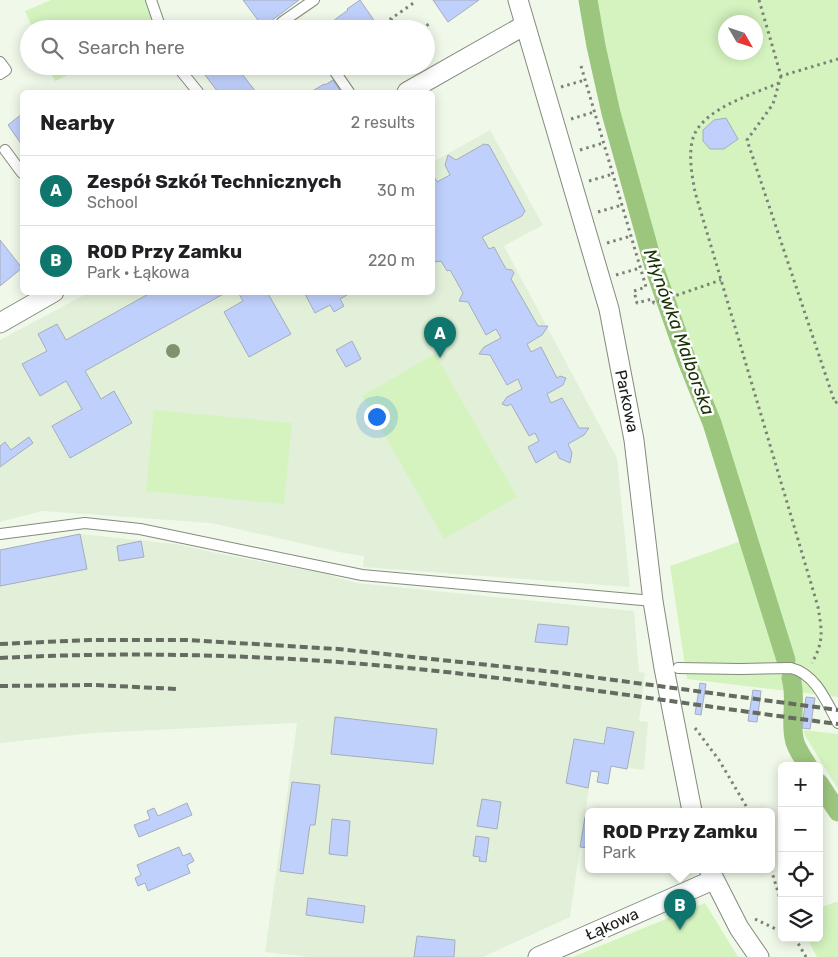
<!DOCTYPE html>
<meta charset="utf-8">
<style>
:root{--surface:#fff;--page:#f2f2f2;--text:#202124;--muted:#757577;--line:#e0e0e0;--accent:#0f766e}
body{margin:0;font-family:Rubik,sans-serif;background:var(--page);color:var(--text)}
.controls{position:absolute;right:15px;bottom:15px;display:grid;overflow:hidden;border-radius:8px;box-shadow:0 2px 12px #0003}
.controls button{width:45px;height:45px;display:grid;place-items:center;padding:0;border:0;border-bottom:1px solid var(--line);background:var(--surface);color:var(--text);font:25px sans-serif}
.compass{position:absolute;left:718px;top:15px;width:45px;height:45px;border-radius:50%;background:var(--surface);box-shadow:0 2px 12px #0003;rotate:129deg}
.you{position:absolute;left:376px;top:416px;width:18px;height:18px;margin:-12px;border:4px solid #fff;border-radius:50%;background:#1a73e8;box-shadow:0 0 0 8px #1a73e833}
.badge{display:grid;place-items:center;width:32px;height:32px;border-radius:50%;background:var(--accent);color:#fff;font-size:16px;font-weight:700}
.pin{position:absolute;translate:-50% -41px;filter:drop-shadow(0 1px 2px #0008)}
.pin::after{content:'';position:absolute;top:26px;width:18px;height:15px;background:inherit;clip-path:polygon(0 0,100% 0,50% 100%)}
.popup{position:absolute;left:585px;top:808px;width:190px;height:65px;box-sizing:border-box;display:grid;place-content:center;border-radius:8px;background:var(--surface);filter:drop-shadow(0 1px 4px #0005);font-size:16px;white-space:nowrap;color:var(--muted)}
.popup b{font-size:19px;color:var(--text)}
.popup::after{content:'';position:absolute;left:50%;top:100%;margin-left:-10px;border:10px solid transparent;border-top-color:var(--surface)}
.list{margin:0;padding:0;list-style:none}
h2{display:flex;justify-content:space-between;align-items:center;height:65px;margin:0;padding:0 20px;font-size:21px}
h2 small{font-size:16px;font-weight:400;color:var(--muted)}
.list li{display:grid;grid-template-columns:32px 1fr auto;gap:15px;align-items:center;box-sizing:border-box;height:70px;padding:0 20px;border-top:1px solid var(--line)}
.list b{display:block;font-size:19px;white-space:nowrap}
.list p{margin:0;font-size:16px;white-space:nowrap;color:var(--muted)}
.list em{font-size:16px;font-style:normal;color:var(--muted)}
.icon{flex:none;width:28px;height:28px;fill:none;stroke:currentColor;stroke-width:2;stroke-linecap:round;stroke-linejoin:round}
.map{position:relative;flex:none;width:838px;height:957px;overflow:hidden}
.search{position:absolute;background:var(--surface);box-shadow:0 2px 12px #0003;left:20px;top:20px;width:415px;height:55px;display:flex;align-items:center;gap:12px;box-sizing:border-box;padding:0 18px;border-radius:28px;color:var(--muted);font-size:19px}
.panel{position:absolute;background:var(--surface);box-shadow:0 2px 12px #0003;left:20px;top:90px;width:415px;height:205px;border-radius:8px}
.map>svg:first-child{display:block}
.built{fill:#e2f0d9}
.green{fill:#d4f3bf;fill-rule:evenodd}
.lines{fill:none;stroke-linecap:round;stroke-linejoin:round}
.canal{stroke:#9cc67d;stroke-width:19}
.building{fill:#bfd0fc;stroke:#a6acbb}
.lane-casing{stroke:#828b7d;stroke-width:12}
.street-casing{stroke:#828b7d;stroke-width:21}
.path{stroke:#7d8278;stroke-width:3;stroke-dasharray:2.5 4;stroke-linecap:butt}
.lane{stroke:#fff;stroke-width:10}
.street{stroke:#fff;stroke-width:19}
.rail{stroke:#666b62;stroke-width:4;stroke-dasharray:8 4;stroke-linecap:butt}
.tree{fill:#7f926e}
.labels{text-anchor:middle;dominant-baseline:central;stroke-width:5;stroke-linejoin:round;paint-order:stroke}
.street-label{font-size:16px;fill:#1a1d18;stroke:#fff}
.water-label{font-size:18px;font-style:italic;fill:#183100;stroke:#fff}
</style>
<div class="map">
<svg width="838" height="957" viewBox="0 0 838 957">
<rect width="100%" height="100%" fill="#f0f9e9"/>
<path class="built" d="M490,130l53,95 -39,21 113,212 13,129 -267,-20 1,-11 -20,-3 -133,-30 -169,-12 -42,11v-182l88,-47 344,-1 1,-130z
M80,534l96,10 45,10 101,19 35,10 277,28 5,61 6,1 -6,48 9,1 -4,48 -32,-4 -4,18 -11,-2 2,-9 -8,-2 -6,45 4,1v31l-9,-1 -10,70 -87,40h-174l-44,-5 32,-229 -203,10 -94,10v-193z"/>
<path class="green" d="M51,0h96l12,29h-126l-8,-18z
M596,0h242v697l-151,-18 -17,-113 83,-29 -80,-232 -11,-28 -44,-165 -20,-94zM726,22h30v30h-30z
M48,66h40l-33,15z
M435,354l82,143 -73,42 -82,-143z
M154,410l138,13 -8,81 -138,-13z
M804,730l34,4v55l-34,-55z
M836,902h2v55h-21l-10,-19h12v-30z
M705,903l33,54h-165z"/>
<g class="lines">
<path class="canal" d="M588,0l8,46 15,67 43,154 33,94 25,62 74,237
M791,678c6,20 -1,40 3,60 1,10 9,19 14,28
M819,783l19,29"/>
</g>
<path class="building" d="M243,0h56l-36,27z
M360,0l20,29h-58l26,-19 -1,-1z
M433,0h46l-31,22z
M198,66h38l20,26h-38z
M333,80l8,12h-30l13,-8 1,1z
M22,114v31l-14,-20z
M726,118l12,21 -14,10h-14l-7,-8v-11l11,-10z
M484,144l5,1 36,66 -3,5 -40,21 7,12 5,-2 12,22 6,1 2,3 -3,6 27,47h10l-6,9 -15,9 4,8 10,-5 16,31 3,-2 6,2 -3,7 -16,9 4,9 11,-5 17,30h10l-5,7 -16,9 4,9 -2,10 -11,-5 -3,-7 -20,12 -8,-16 11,-6 -4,-8 -6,3 -18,-32 -4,2 -5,-2 5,-7 15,-8 -4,-10 -11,6 -17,-30 -11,-1 5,-7 17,-9 -5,-9 -10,6 -18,-33 -9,-1 4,-8 -13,-23 -3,1 -6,-10 -5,1 -4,-6v-83l5,9 13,-7 -5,-10 3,-10 8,5z
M0,240l22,28 -22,18z
M152,292h75l-142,79 16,28 13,-8 18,32 -62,35 -18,-32 30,-17 -16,-28 -26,15 -18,-32 25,-13 -9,-17 19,-10 9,16z
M238,292h29l24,42 -42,23 -25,-45 19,-11z
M304,292h48l-12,7 4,7 -10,6 -4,-7 -15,8z
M352,341l9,18 -15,8 -10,-17z
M29,437l4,6 -33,24v-21l5,-4 6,8z
M80,534l7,35 -87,17v-36z
M141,541l3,16 -25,4 -2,-15z
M538,624l31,3 -2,18 -32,-3z
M700,683l6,1 -5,31 -6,-1z
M753,690l8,1 -4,31 -9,-1z
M806,697l9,1 -5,31 -8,-1z
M335,717l102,12 -4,35 -102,-10z
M607,727l27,5 -7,37 -16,-3 -3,18 -11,-2 2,-10 -8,-1 -3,17 -22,-5 8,-44 30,5z
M292,782l28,3 -5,40h-5l-7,49 -23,-3z
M482,799l19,3 -4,27 -20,-3z
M187,803l5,12 -53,22 -5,-12 16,-6 -3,-8 7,-3 4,8z
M585,817h4v31l-9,-1z
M332,819l18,2 -3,35 -18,-2z
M476,836l13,2 -3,24 -7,-1 1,-4 -7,-1z
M179,847l4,9 7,-3 4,8 -7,4 3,8 -42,18 -3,-8 -7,3 -3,-8 6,-3 -4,-10z
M308,898l57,8 -2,17 -57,-8z
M417,936l38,4 -1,17h-40z"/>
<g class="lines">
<g class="lane-casing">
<path id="lane" d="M151,0l10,29
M282,22l32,-22
M0,62l6,8 -6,4
M177,66l21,26
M331,66l18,26
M5,150l17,23
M0,534l85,-11 55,6 222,46 291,26
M678,668l62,1 51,-1c25,6 36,35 47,55"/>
</g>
<g class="street-casing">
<path id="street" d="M518,0l91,309 25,131 19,161 11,67 28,143
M407,92l118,-67
M0,323l54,-31
M709,869l30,59 20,29
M538,957l175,-77"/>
</g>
<path class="path" d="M759,0l22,76 57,-17
M391,19l6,10
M379,27l36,-25
M421,29l8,-5
M581,66l65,221 -12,4 3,12 15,-4 2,4 67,-23
M781,76l-8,28 -26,36 88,263 3,-2
M779,83c-26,11 -77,26 -86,55 -5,17 -1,37 2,54l123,415c4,24 6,34 -6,56
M561,87l24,-7
M571,119l23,-7
M580,150l23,-7
M589,181l24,-7
M598,212l24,-7
M607,243l24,-7
M616,275l24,-7
M695,728l24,32 30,51
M771,869l11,36
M755,919l27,13
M795,938l11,19"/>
<use href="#lane" class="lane"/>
<use href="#street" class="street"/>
<path class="rail" d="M0,644l90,-4h97l151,9 216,23 284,38
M0,658c117,-6 234,-4 351,5 163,13 325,40 487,61
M0,686l95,-1 82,4"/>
</g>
<circle class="tree" cx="173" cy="351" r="7"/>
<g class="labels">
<g class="street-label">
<text transform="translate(627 401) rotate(78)">Parkowa</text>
<text transform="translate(612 924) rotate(-24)">Łąkowa</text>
</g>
<g class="water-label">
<text transform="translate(679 332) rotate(70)">Młynówka Malborska</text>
</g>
</g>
</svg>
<div class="controls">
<button>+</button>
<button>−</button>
<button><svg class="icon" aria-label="locate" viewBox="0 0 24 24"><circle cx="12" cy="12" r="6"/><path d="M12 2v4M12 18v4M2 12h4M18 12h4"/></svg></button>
<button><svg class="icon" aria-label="layers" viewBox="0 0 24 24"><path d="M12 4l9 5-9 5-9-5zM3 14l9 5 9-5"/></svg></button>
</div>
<svg class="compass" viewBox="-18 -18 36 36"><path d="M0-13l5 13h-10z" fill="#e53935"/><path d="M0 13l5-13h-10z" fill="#757577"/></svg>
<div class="you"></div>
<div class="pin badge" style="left:440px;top:358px">A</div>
<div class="pin badge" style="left:680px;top:930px">B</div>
<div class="popup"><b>ROD Przy Zamku</b>Park</div>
<div class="search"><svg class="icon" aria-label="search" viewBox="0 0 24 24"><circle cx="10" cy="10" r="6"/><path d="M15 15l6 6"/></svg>Search here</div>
<section class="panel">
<h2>Nearby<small>2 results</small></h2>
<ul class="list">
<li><span class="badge">A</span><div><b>Zespół Szkół Technicznych</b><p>School</p></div><em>30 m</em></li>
<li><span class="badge">B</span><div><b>ROD Przy Zamku</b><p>Park · Łąkowa</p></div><em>220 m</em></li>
</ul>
</section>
</div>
